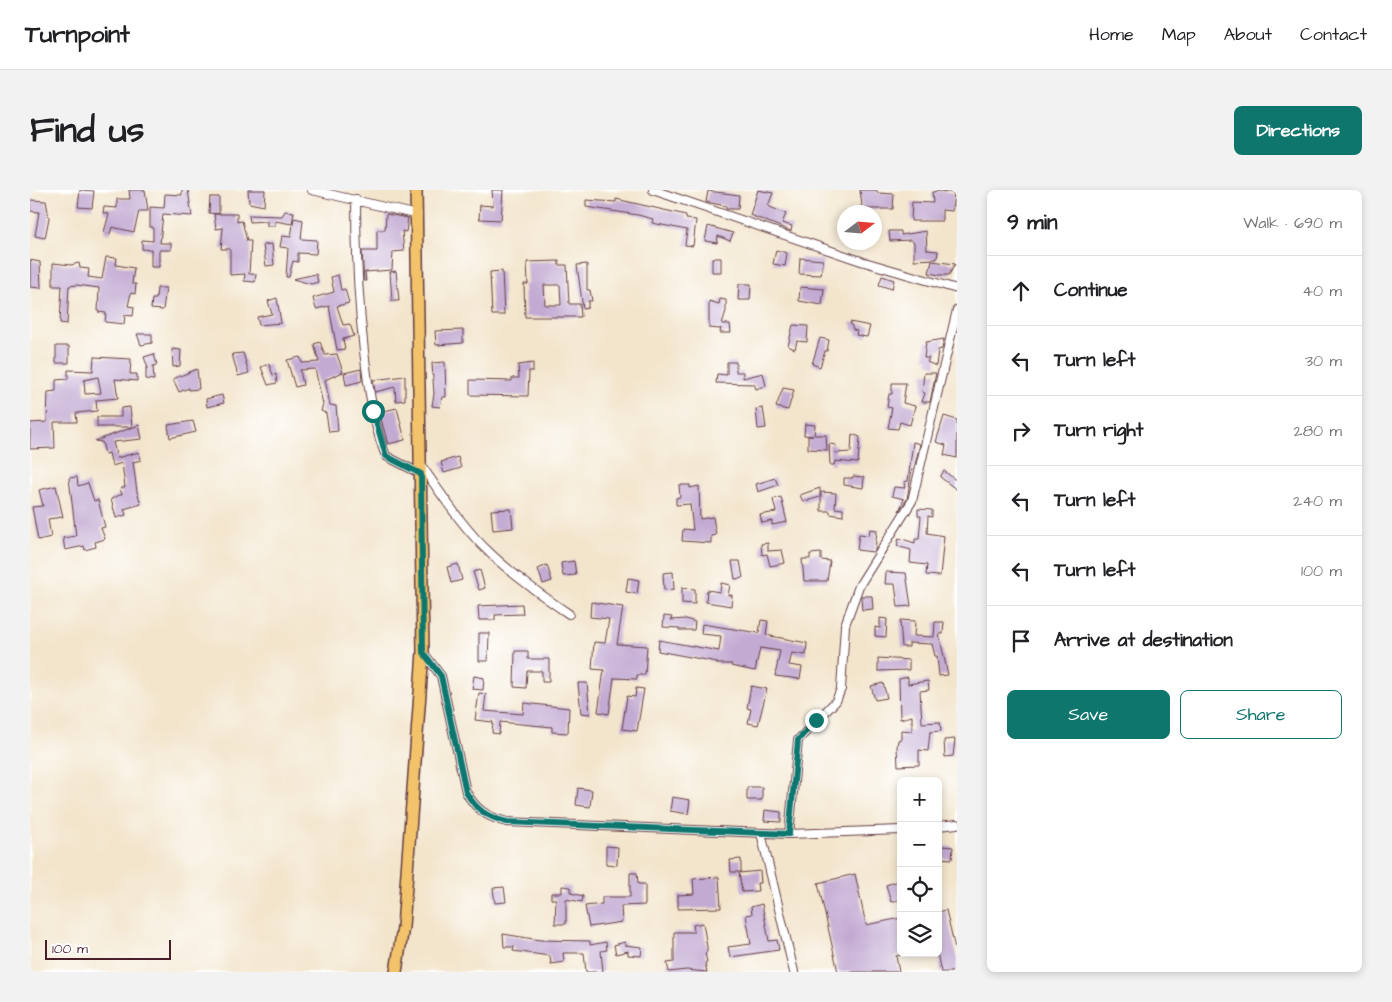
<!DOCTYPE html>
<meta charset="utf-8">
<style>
:root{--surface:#fff;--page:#f2f2f2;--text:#202124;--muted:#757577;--line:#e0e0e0;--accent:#0f766e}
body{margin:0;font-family:"Architects Daughter",sans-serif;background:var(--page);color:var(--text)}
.controls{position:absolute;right:15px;bottom:15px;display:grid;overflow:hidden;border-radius:8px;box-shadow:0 2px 8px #0003}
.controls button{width:45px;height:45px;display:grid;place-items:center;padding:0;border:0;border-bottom:1px solid var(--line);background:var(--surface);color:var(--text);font:25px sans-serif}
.compass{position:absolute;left:807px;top:15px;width:45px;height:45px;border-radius:50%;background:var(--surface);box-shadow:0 2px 8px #0003;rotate:74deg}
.scale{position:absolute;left:15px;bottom:12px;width:126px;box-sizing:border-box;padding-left:5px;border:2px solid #4a1f2b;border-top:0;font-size:14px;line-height:18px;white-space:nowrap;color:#4a1f2b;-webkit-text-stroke:4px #fff;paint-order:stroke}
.stop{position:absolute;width:15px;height:15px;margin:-11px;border:4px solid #0f766e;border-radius:50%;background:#fff}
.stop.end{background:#0f766e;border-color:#fff;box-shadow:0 1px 5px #0008}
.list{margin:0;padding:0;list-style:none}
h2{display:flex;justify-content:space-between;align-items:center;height:65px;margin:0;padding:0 20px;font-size:21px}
h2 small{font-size:16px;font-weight:400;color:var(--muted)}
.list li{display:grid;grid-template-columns:32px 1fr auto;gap:15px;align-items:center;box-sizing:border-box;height:70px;padding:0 20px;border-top:1px solid var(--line)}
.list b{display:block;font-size:19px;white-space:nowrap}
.list em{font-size:16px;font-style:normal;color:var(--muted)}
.actions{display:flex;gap:10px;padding:15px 20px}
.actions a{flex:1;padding:11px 0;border:1px solid var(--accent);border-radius:8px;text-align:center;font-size:18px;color:var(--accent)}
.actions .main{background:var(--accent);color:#fff}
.icon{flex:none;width:28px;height:28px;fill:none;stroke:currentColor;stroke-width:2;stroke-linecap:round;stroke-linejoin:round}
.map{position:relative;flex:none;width:927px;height:782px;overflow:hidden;border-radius:8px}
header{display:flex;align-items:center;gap:30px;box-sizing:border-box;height:70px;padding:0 25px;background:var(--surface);border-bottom:1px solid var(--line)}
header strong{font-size:24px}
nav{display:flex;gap:28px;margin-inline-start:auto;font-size:18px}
.intro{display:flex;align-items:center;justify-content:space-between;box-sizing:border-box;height:120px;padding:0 30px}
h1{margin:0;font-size:35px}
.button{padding:12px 22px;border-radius:8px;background:var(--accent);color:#fff;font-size:18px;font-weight:700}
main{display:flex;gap:30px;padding:0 30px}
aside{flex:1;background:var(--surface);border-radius:8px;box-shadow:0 2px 8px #0003}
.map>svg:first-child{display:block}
.building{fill:#c3aad3;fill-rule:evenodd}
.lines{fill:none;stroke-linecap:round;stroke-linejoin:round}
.minor-casing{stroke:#633d43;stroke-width:10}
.primary-casing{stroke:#633d43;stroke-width:14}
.minor{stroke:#fff;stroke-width:8}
.primary{stroke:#f2c36a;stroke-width:11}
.route{stroke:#0f766e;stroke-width:6}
</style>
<header>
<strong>Turnpoint</strong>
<nav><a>Home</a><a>Map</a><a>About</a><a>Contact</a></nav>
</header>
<div class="intro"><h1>Find us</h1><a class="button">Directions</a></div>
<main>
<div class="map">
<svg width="927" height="782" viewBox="0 0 927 782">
<rect width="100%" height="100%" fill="#fff"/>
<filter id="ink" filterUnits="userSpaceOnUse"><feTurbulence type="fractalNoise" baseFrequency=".02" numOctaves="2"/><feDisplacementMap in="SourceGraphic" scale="10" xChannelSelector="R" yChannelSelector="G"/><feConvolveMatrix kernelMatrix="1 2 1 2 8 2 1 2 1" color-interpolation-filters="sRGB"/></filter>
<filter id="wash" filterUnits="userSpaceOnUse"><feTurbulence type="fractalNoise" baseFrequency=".0096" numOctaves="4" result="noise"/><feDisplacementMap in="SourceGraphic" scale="20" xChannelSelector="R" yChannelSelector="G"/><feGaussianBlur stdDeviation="1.12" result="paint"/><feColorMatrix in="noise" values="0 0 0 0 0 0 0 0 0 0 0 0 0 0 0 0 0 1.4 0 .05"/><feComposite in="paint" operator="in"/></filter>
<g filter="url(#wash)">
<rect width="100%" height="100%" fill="#f3e5cc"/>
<g id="blocks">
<path class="building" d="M50,0l14,1 -2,17 -14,-1z
M99,0h16l3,21h-9l-5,21 -22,-5 -2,7 -6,-2 5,-18 -6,-1 1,-6 13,1v-9h13z
M152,0h6l4,26 -29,-2 -3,29h11v7h-12v17h-8v-17l-9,-1v-9l11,1v-14h-3v-20l14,1 1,-14 17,1z
M218,0h17l-1,16 -15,-3z
M462,0h11l-2,30 -22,-1 1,-14 13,1z
M728,0l15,3 -5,13 18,8 -4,9 10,3 -1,5 -41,-16z
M830,0h17v3l17,1 -1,15h-35l4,-4z
M678,1l31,4 -1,14h-12v-3l-20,-4z
M910,1l14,2 -2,18 -10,-1v11h-31l1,-19 21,1 -1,-11z
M180,7h9v17l-10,-1z
M586,9l70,16v4l10,1 -3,26 -8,-1 2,-15 -35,-7 1,-4 -15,-4 -52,-8v-7l30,2z
M0,10l16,1 3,17 -4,20 -10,-2 4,-24 -9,-1z
M255,21l9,1 -2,12 -17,-3v5h-8v-5l-17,1 -1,-7 33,1z
M184,24h23v8l5,-1 5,20h4l-2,33h7l-1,8 -11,-1 1,-7 -15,1v-26h-9l2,-21 -7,1z
M356,24l22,4 -2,14 -4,-1 2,20 -11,1 -1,18 -27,2 1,9h-2l-2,-30h15v-21h8z
M264,28l9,2 -2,19 16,1 -1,14 -18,-1v9l-5,-1 -4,16h-3l2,-29 -8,-1 2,-11 9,1z
M678,36l25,7 -3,8 -12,-5 -1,7 -12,-2z
M859,41h12v4l25,-4 1,19 11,1 -1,8 -23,1v-17l-3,-3 -21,1z
M242,54l2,21 -8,1 -3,-21z
M746,60l11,3 -2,13 -12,-2z
M76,67l11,1 -1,7 18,3 -2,16h4l-1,10 -4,-1 -3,13 6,1 -1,9 -8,-1 -1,9 -19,-2 1,-9 -8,-1 1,-24 -22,-3 -8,1 -2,38 -7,-1 2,-37h-9v-23l18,2 8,-2 1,5 9,1 -1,8 14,2z
M682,68h9v14h-9z
M770,68l23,2 -2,15 -22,-1z
M0,70l10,2 1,26 -11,-1z
M529,71v4h8l2,39h11l1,13h-56l-1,-33h4l-1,-22zM514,95h16l1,20h-16z
M902,71l23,3 -6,11h-10l-10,-2z
M557,74v26h3l2,11h-4v7l-5,1 -6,-44z
M366,81l3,30h-7l-2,-29z
M472,81l2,44h-12l-2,-43z
M286,84l2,8 -7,2 -18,-5z
M308,85l3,15 4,-1 4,14 -12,3 6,19 7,-1 4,12 -11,3 2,10 -8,1 -8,-44 -13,3 -3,-11 21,-6 -3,-15z
M852,86l12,4 -2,9 -13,-4z
M709,94h12l-1,16h-12z
M770,97l24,2 -2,16 -23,-4z
M127,98h9l-3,22 -12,-1 1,-10h4z
M247,108l4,25 -22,2 -2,-8 15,-3 -4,-13z
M690,109l6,1v11l-4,13h8l1,9h-11l1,-5 -1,1 -11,-1v-27l10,3z
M820,132l20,4 -3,11 -11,-2 1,-4 -4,-1z
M763,135l15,1 -1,16 -10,-1 -2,8 -7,-3z
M433,140v13l-27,2 -1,-14z
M107,144h15v9l-11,2z
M790,148l9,2 -2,11h-2l-5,16 -8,-3z
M914,149l-2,10 -4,1 -2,16 -9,-4 2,-4h-5l2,-16z
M290,152l5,13 12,-1 6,18 -18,8 5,25 6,1 2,25 -9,1 -3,-19 -5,-2 2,-7 -8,-35 -15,1 3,15 -8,2 -8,-27 13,-3 2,6 17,-1 -5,-18z
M26,156h13v17h-13z
M142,159l9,1 -1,16 -7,1z
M213,163l6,20 -11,3 -6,-22z
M124,164l3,11 -4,1 1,14 -8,-1v-11h2l-4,-11z
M64,167l37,2 -1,15h7v7l-22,-2 3,19 -22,2 1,11 -21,2 1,9h-23l1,26 -25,1v-26l17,-1 1,-30 8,-1v-11l12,-1v-9l25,1zM68,187l3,16 -16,1 -1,-14z
M415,172l1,35h-4l-2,10 -8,-1 2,-12 -2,-31z
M697,172h9v10h7v6l20,-5 3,13 -10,3 -2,-5 -38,-1 1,-9 10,1z
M503,173v8h-4l-1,25 -58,-1v-15l42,1v-3h7l-1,-13z
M239,174l4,11 3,-1 1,9 -9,2 -7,-18z
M167,179l2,20 -10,1v-2l-10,4 -6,-13z
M331,179l1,12 -16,4 -2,-12z
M894,183h12l-6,29h-8l3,-9 -3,-1z
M375,186v24l-9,1 -1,-14 -20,5 -2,-12z
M862,193h14l-3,20 12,3 -5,19 -10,-3 -2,7 -10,-1 4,-20 -5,-1 2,-13h3z
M753,198l11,2 -6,20 -12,-3z
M192,205l2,8 -17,4 -1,-8z
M100,217l2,20h-35v-10h24v-9z
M367,218l8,32 -17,4 -9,-32z
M733,218l3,20 -8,1 -2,-20z
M914,226l13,4v38l-13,-3 2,-10 -10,-3z
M163,231l3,11 -26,6 -2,-13z
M775,234l10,1 -1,10h12l1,15 -19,-1v-13h5l-9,-1z
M109,235l3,14 -29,3 4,16 22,-6 2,8 -8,2 4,30 4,12 -17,5 2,6 -10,3 -5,-19 11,-5 -2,-5 5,-2 -3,-24 -10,3 -3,-13 -4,1 -3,-12 -7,-1z
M822,244l8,3 -2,26 -23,-2 -1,4h-4l-1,-21 7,1 -1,8 16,-1z
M883,252l7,2 -6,25h-2l-5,30 -8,12 5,-12 -12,-3 2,-9 11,1 -1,-6 4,-1z
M428,267l3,11 -17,5 -3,-11z
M914,281l13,10v9l-17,-13z
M823,286l11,1 -1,11 -19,-3v-7h9z
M47,287l1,9 10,-3 6,18 4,-1 7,27 -4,1 4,11 -10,3 1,5 -11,3 -1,-4 -19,4 -2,-12 13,-2 -7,-58z
M745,288l3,7 -20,7 -2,-8z
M649,295h11v3l9,-2 1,33 13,-2 3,18 -5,1v7l-29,-2 1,-12 10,1 -3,-26 -14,1v-7l4,-1z
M26,296l7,31 -15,2 3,18 -13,3 -6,-33 11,-1 -4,-16z
M790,298v9l-17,5 -3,-7z
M791,302l15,1 -1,15 8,1v7l-13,-2v-3h-9z
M751,307l6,25 -15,3v-4l-10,2 -2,-8 16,-3 -3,-13z
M481,319l2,19 -20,2 -2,-20z
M888,319l14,1v7l-4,-1 -1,17 17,3 -4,40 -14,-1 1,-10 -17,-2 1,-13 -14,-4 2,-8 16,5v-4h4l2,-23h-3z
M840,339l7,1 -2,20 -2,2 -16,-2 2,-16 10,1z
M738,353v8l14,-1 3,13 -15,3 -3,-12 -5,1 -1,-11z
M791,363v7l9,1 -3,20h-23l-2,-22h8v-5z
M544,371l2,14 -13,1 -2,-13z
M702,371h8l3,17 -8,1z
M428,374l4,16 -11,3 -4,-16z
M517,375l5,16 -9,3 -5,-15z
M450,380l5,18 -6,2 -6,-18z
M643,382l1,17 -10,1 -1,-17z
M856,382l20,1 5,33 -13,1 -3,-23h-10z
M598,388l11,2 -2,14 -11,-2z
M691,393l9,2 -2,10h4l-1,11 -25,-4 1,-12 13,2z
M652,398l13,1v15l-13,-1z
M831,406h11l1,13 -11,1z
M561,412l32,5 -6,37 30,2 -2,29h-8v4l-23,-1 -5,36 -11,-2 6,-42 -12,-1 2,-27 11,1 4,-24 -19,-2z
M492,414l1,10 -28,1v5h-16l-1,-14z
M634,426l8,1 -1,3 15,-1 9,3 -1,8h-15v-2l-16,-1z
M850,428l7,1 -1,18 -11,-1v-9l5,1z
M731,430l7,1 -2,14 41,8 -1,12 -14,-2 -3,12 13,2 -2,12 -25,-3 5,-25 -20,-3 -5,23 -24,-5 1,-2h-15v-2l-59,-11 1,-11 60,11 2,-15 -20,-2 1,-10 57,9z
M870,430l15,1 -1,15 20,1 1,-15h9l-1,12h-4l9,41 -9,1 -2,-20h-2l-3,-12 -23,-1v4h-7z
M449,443h10l-1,28h-9z
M485,461h13v8h21v23h-7v-11h-15l-1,17 -12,-1z
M848,468l31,2v10l-31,1z
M444,486l10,2 -1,12 -11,-1z
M878,487v7l20,-3 1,9 -9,1 2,32 18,-1 1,9 -11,1 -2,19 -9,-1v15l-21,1 -1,-19 1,-7 3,-1v-9l11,1v-15l-12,3 -1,-40z
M548,493h9l3,31 -9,-1z
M853,493l4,15 -12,2 -4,-14z
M721,496l16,3 -9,36 -10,-2 3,-14 -4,-1z
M606,498l8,1 -7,42 -15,-2 5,-33 8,1z
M449,503l7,1 -2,17 39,3 1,-11 45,5 -1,25 -16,-1v-5l-52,-5 -1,12 -7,-1 1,-11 -18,-2z
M925,549l-2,17 -8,1 -1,-17z
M717,597h15v13h-15z
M548,598l14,2 -2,17 -14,-2z
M642,607l18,3 -2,14 -18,-3z
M735,620l16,2v10l-17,-1z
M576,656l12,1 -1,18 -11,-1z
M911,656l12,1 -1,12 -12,-1z
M711,669v13h-10l-1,-12z
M730,681l1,12h-4l1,8 -16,1 -3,-19z
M600,683h7l1,11h7v21l-24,1 1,16 -33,5 -4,-21 17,-2v-7h28z
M825,684l11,51 35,-7v37l-5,1 3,16h-61l-20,-89z
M689,687l2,31 -43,1v-14l16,-1 -1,-15z
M868,691l3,18 -10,3 -5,-17z
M532,696l9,1v6l12,3 -1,6 -16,-3v25h-11l1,-25h-5v-6h11z
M474,697l2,15 -11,1 -2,-15z
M732,714l7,37 8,-1 2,10 -49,7 -2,-10 23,-3 -5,-29 6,-1 -1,-7z
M916,720l11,47v15h-16l-4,-19 1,-41z
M673,733l4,24v5l-2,1 2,9 -2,1 2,9 -21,-2 -17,2 -2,-9 7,-1v-30h20l-1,-7z
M473,744l37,6 50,1v4l16,-3 1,8 -6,1 2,21h-17l-2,-19h-21l1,9 -13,2 -1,-8 -37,-5 1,-4h-10z
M595,752v3l17,2 -1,9 -13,-1v-4l-12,3 -2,-9z"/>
</g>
</g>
<g filter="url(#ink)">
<use href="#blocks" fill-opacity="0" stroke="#633d43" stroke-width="1"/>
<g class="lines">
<g class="minor-casing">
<path id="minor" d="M282,0l106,25
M623,0l208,71 96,28
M326,9c0,62 3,122 12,183 4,25 8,50 18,74l35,18
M391,275c21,30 42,63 69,88 24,23 51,42 79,61
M393,462l18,24 25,116c10,18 21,25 41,30l282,12 112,-4
M908,636l19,-2
M731,643l33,139
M759,644l9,-94 38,-39 5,-12 4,-64 14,-39 53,-85 45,-191"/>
</g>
<g class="primary-casing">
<path id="primary" d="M366,782l7,-45 20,-275 -7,-462"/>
</g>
<use href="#minor" class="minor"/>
<use href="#primary" class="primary"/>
</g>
</g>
<g class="lines" filter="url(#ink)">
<path class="route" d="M343,221l13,45 35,18 2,178 18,24 25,116c10,18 21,25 41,30l282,12 9,-94 18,-20"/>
</g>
</svg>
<div class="controls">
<button>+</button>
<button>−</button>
<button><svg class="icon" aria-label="locate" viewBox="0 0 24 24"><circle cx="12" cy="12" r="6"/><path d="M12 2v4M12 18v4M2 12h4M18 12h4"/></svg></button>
<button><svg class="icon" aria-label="layers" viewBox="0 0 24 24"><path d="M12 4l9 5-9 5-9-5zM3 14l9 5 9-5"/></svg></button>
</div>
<svg class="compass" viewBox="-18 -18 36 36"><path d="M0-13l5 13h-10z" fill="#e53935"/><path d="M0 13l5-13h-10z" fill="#757577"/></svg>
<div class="scale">100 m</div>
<div class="stop" style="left:343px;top:221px"></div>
<div class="stop end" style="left:786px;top:530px"></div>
</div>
<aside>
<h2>9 min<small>Walk · 690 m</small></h2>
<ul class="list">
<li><svg class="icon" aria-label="ahead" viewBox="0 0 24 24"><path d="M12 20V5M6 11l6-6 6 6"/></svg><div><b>Continue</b></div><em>40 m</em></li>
<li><svg class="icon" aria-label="left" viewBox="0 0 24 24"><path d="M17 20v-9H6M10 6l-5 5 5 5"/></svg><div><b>Turn left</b></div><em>30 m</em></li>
<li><svg class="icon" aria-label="right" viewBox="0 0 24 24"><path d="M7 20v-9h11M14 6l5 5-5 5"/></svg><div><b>Turn right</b></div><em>280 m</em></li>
<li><svg class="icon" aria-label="left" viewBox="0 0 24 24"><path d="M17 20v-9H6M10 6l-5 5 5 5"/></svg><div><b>Turn left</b></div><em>240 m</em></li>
<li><svg class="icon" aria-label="left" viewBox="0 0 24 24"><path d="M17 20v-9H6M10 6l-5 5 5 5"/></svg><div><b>Turn left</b></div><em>100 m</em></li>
<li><svg class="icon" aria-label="arrive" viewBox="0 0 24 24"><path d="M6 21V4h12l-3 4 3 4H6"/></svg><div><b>Arrive at destination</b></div></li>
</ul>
<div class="actions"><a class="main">Save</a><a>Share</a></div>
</aside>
</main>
